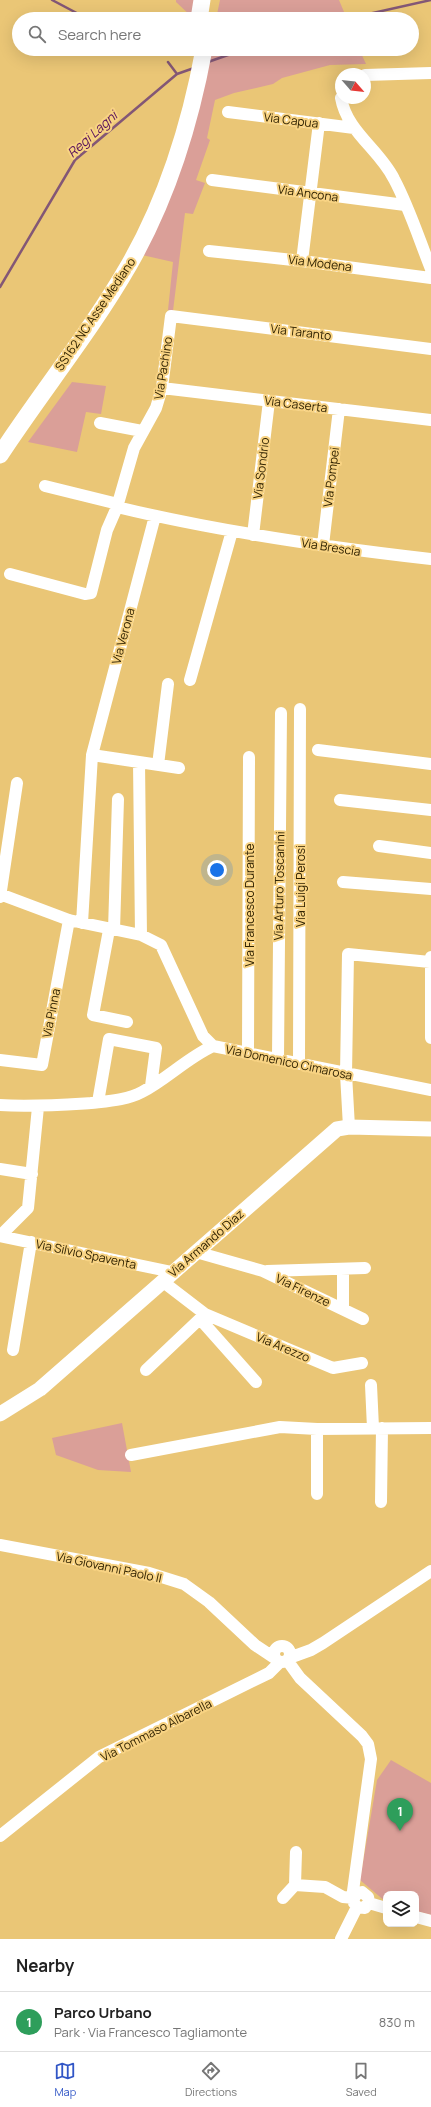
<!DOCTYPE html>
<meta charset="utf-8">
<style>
:root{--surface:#fff;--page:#f6f6f6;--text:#222;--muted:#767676;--line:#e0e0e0;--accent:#3156c6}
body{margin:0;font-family:Manrope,sans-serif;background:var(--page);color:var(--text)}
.controls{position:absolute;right:12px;bottom:12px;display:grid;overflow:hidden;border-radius:8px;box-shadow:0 4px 16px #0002}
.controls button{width:36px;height:36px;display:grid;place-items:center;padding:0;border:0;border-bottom:1px solid var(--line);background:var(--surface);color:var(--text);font:20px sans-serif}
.compass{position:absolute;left:335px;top:68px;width:36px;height:36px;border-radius:50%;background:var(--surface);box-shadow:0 4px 16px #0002;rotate:118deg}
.you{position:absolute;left:217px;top:870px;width:14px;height:14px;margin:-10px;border:3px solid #fff;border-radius:50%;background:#1a73e8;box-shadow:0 0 0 6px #1a73e833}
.badge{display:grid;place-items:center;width:26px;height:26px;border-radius:50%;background:var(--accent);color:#fff;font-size:13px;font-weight:700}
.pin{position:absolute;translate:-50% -33px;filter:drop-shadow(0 1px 2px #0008)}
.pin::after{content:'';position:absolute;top:21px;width:14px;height:12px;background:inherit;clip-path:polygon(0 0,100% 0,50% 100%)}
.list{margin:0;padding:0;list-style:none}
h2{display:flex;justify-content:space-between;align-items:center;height:52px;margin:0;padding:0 16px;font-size:17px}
h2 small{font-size:13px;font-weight:400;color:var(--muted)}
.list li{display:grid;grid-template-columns:26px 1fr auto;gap:12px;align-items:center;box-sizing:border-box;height:60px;padding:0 16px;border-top:1px solid var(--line)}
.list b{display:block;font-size:15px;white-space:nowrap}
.list p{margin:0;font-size:13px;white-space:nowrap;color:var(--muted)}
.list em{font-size:13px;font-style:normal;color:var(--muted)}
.icon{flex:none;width:22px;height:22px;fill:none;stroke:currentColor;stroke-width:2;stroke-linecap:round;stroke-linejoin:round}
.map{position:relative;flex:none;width:431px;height:1939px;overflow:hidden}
.search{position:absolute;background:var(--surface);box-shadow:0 4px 16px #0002;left:12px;right:12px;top:12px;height:44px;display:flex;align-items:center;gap:10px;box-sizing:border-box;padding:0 14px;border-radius:22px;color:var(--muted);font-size:15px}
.sheet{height:112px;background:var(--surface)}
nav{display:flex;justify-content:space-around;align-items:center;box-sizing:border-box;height:56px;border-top:1px solid var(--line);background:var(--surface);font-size:11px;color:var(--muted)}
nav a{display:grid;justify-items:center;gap:2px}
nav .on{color:var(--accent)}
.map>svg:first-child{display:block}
.green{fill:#da9f98}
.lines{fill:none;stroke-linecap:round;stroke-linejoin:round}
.stream{stroke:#835776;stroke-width:2.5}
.minor{stroke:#fff;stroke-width:12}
.major{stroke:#fff;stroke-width:15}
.highway{stroke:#fff;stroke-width:17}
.labels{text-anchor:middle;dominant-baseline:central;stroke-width:4;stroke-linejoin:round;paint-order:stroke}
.street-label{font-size:12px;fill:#302200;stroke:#f8d383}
.water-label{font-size:13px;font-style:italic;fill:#57105b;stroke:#f8d383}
</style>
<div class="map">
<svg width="431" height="1939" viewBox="0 0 431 1939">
<rect width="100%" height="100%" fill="#eac676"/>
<path class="green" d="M176,0h19l-3,17 -16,-15z
M220,0h119l8,19h-131z
M211,49h148l7,15 -36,1 -48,13 -9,6 -39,9 -19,7 -8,38 3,2 -14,40 9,3 -12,31 -8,-1 -12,98 -5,-1 5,-48 -31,-7z
M72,382l34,4 -5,28 -15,-2 -9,40 -49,-10z
M122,1423l9,49 -33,-2 -42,-15 -4,-17z
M391,1760l40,23v132l-15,-4v-17h-30v8l-26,-22 17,-100z"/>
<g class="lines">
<path class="stream" d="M52,0l36,19
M346,19l85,-19
M144,49l2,1
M168,62l9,12
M208,62l37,-13
M0,287l75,-127 102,-86 17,-6"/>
<path class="minor" d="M365,75l66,-2
M341,98c6,34 38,51 53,81 15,28 25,60 37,90
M228,112l126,16
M212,180l193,25
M209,251l93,10 129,17
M302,261l17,-138
M162,388l269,32
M100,423l42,8
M45,486l73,18
M117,507c103,25 208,40 314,52
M253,535l16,-134
M323,545l16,-136
M10,574l75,20 6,-1 16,-63 10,-23 17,-59 22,-40 6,-20 9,-72 260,33
M190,680l42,-149
M318,750l113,14
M139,762l40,6
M158,765l10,-81
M340,800l91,10
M379,846l52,7
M343,882l88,7
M0,894l69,26 72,15 20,10 42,91 10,10 218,44
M0,897l17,-114
M82,923l10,-168
M109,930l-16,85 34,7
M114,930l4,-131
M141,935l-2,-173 -47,-7 63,-239
M431,957v81
M248,1052l1,-295
M278,1058l3,-345
M0,1060l42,5 27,-145
M299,1063l1,-354
M98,1102l11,-63 47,9 -5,38
M0,1105c32,2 59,0 91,-2 17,-2 36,-3 51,-11 25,-13 45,-34 71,-46
M349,1127l-3,-53 2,-120 82,8
M0,1169l32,5
M0,1236l172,36
M0,1236l28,-28 10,-101
M196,1252l67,19 100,48
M267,1271l98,-3
M162,1281l43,33 128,54 29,-5
M343,1309v-40
M200,1319l56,63
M13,1350l18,-108
M146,1370l59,-56
M371,1385l2,43
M317,1429v65
M131,1455l149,-28 37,2 114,-1
M381,1502l1,-74
M0,1545l149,28 35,11 25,18 46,43 21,14
M274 1654a8 8 0 1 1 16 0a8 8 0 1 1-16 0Z
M289,1658l22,-8 12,-7 108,-72
M287,1660l13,18 62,58 6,8 3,15 -18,132 1,12 3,4 8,1 4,-6 -1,-5 -6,-5 -5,2 -3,4
M0,1836l99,-79 170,-84 11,-11
M296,1852l-1,33 30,2 18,10 11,1
M283,1898l12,-13
M369,1903l17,5
M416,1917l15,4
M341,1939l16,-32"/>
<path class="major" d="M0,1414l40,-25 297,-260 12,-2 82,2"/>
<path class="highway" d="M199,19l3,-19
M0,455c42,-64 91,-124 129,-190 39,-68 61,-140 75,-216"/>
</g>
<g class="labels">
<g class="street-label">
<text transform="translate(291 120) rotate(7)">Via Capua</text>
<text transform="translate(308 193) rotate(8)">Via Ancona</text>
<text transform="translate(320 263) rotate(7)">Via Modena</text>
<text transform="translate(95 314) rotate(-56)">SS162 NC Asse Mediano</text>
<text transform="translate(301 332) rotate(7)">Via Taranto</text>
<text transform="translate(163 368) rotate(-81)">Via Pachino</text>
<text transform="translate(296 404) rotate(7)">Via Caserta</text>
<text transform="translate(261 468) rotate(-83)">Via Sondrio</text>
<text transform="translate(331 477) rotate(-83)">Via Pompei</text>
<text transform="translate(331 547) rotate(9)">Via Brescia</text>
<text transform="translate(123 636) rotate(-75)">Via Verona</text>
<text transform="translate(279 886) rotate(-89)">Via Arturo Toscanini</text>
<text transform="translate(300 886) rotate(-90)">Via Luigi Perosi</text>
<text transform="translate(249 905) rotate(-90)">Via Francesco Durante</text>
<text transform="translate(51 1013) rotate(-79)">Via Pinna</text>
<text transform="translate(289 1062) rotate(12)">Via Domenico Cimarosa</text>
<text transform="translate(206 1243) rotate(-41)">Via Armando Diaz</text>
<text transform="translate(86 1254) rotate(12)">Via Silvio Spaventa</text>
<text transform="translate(303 1290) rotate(26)">Via Firenze</text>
<text transform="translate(283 1347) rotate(23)">Via Arezzo</text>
<text transform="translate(109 1567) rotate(12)">Via Giovanni Paolo II</text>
<text transform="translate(156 1730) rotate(-27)">Via Tommaso Albarella</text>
</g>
<g class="water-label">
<text transform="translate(92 134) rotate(-42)">Regi Lagni</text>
</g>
</g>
</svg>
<div class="controls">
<button><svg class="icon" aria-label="layers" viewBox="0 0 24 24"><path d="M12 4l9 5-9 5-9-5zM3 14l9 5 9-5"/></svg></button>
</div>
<svg class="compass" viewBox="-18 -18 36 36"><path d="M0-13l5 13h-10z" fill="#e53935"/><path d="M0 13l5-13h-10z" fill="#767676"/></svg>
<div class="you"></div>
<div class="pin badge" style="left:400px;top:1831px;background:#2e9e5b">1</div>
<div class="search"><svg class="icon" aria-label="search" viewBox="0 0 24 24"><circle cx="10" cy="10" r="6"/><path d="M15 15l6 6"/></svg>Search here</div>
</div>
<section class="sheet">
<h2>Nearby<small></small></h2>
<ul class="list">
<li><span class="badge" style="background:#2e9e5b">1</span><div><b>Parco Urbano</b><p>Park · Via Francesco Tagliamonte</p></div><em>830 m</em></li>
</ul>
</section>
<nav>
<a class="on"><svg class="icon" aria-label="map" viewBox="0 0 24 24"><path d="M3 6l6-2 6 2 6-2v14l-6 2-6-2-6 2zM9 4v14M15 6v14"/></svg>Map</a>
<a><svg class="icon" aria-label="directions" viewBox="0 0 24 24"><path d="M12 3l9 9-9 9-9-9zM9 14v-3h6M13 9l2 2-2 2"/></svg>Directions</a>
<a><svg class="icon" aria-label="saved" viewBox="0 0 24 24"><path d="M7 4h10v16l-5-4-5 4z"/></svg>Saved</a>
</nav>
